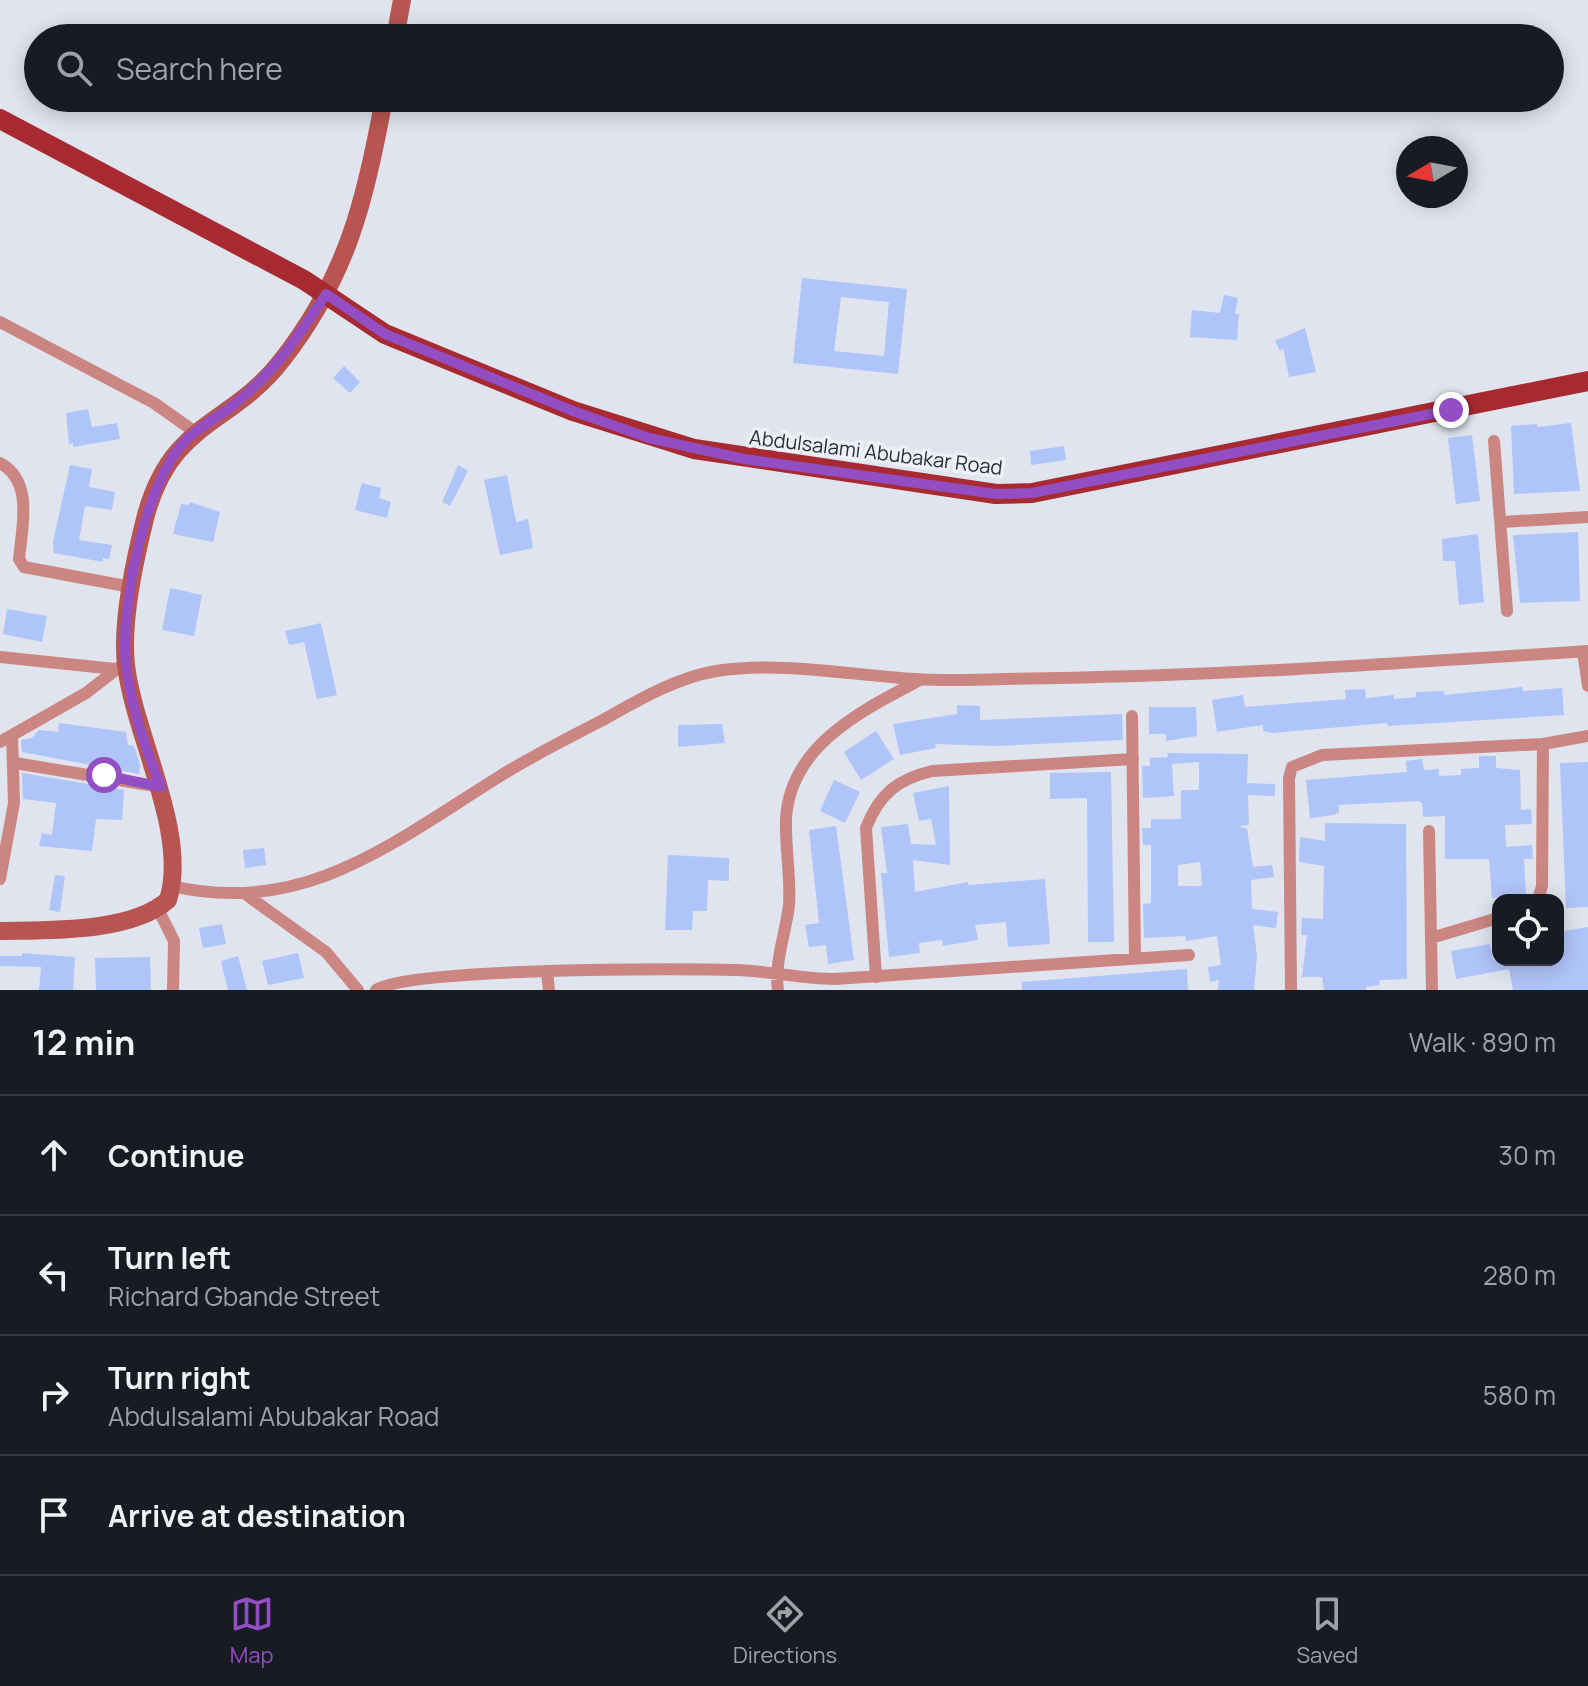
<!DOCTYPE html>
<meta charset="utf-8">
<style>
:root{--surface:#171b24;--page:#242831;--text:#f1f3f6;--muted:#9ea1a6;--line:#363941;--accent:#934ec3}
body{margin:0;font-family:Manrope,sans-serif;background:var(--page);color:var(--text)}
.controls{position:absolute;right:24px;bottom:24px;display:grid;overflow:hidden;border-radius:16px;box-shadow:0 4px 20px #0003}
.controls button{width:72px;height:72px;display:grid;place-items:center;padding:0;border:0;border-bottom:2px solid var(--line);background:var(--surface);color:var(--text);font:40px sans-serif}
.compass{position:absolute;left:1396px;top:136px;width:72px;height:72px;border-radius:50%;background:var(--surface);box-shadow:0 4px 20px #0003;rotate:260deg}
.stop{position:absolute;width:24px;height:24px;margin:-18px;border:6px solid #934ec3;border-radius:50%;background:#fff}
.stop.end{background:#934ec3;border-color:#fff;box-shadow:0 2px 8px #0008}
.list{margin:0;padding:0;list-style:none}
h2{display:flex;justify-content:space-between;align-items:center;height:104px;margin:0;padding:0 32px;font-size:34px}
h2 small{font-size:26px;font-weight:400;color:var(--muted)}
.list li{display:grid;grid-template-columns:52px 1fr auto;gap:24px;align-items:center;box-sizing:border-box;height:120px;padding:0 32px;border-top:2px solid var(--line)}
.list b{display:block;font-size:30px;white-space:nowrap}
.list p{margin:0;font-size:26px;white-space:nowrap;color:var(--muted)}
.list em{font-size:26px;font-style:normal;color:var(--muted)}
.icon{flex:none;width:44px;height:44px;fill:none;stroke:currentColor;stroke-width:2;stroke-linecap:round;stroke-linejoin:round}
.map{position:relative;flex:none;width:1588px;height:990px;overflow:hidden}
.search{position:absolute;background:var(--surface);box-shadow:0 4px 20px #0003;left:24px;right:24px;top:24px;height:88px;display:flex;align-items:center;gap:20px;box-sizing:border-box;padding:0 28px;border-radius:44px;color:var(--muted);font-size:30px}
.sheet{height:584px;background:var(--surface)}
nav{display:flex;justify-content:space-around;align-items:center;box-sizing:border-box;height:112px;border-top:2px solid var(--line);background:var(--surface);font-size:22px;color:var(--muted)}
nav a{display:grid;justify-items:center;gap:4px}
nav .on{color:var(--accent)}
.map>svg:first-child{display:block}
.building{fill:#afc4f8;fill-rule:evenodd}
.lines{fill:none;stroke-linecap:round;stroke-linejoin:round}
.street{stroke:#cb8682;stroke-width:12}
.secondary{stroke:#b85552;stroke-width:18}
.primary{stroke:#a72a30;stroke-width:20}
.route{stroke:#934ec3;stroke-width:10}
.labels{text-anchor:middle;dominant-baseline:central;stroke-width:7;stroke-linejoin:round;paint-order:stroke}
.street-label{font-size:20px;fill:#2b2d31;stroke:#ecf1fd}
</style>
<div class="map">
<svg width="1588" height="990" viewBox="0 0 1588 990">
<rect width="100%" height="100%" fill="#dfe4ef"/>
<path class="building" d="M802,278l105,11 -9,85 -105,-11zM841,297l48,5 -5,54 -50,-5z
M1224,295l14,3 -3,16h4l-2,26 -47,-3 2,-27 28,3z
M1305,328l11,44 -27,5 -6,-29 -3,3 -5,-10z
M344,366l16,16 -10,11 -17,-15z
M88,409l4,18 25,-4 3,16 -47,8v-4l-4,1 -3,-31z
M1571,423l9,68 -66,3 -3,-68 26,-2v3z
M1472,435l8,66 -24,3 -8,-66z
M1064,446l2,14 -35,5 -1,-14z
M70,465l22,4 -3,18 26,5 -3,18 -27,-4 -6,34 33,5 -3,14 -6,-1v4l-49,-9 -1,-11z
M458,465l10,6 -18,35 -8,-4z
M507,475l9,47 12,-3 5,29 -33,7 -16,-75z
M362,483l19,5 -2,10 12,4 -4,16 -32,-8z
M190,502l30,10 -7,30 -40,-8 8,-30 8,1z
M1578,532l2,69 -60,2 -7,-68z
M1478,534l6,68 -25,3 -4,-44h-12l-1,-22z
M170,588l32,7 -8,41 -32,-6z
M7,609l40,7 -5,26 -39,-8z
M321,623l16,72 -20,4 -13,-57 -15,3 -4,-14z
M1522,687l1,4 39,-3 2,27 -176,11 -1,-3 -115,10 -9,-2v-6l-46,7 -5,-32 31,-5 2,12 101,-8 -1,-9 20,-1 1,9 28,-3v4l22,-2v-5l28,-1v4z
M957,705l23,1v14l142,-6 1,26 -127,6 -61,-2 1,4 -36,7 -7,-31 64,-10z
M1149,707h47l1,29 -31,5v-7h-17z
M59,723l67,9 2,13 6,1 6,19 -1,9 -117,-22 -1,-12 11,-2 7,-8 19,2z
M722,724l3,19 -47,4v-22z
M876,731l18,28 -33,21 -17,-28z
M1167,753l81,1 -1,29 28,1v12l-27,-1 1,30 -11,1 9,3 6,38 19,-2 2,12 -23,3 1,29 26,3 -2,16 -23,-3 4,31 -3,34h-36l1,-10 -9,2 -2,-15 13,-2 -4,-29 -31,5 -1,-5 -41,2 -1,-34 8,-1v-58h-8l-1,-17h9v-9h30v-29h18v-28l-27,2 2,32 -31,2 -1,-32h8v-8l18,-1zM1200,862l2,24h-24v-21z
M1479,756h17v12l24,2 1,40 10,-1 1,15 -27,1 1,22 26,-2 1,14h-9l2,37 -34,2 -3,-39h-44v-43l-22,1 -1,-14 -4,-2 -79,4v7l-6,3 -23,3 -4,-38 101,-8 -1,-11 16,-2 2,11 15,-1v7l22,-1v-6l18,-1z
M1588,762v145l-22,1 -6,-145z
M1111,772l3,170h-26l-1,-144 -37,1v-26z
M22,773l102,17 -2,30 -26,-1 -4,32 -53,-5 3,-13 10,2 4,-32 -33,-4z
M834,780l26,12 -15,31 -25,-12z
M949,786l1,79 -37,-5 2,32 53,-10v3l77,-6 5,65 -42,3 -2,-25 -31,3 3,15 -35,6 -1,-6 -23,3 1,10 -31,4 -8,-84h6l-6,-46 27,-3 3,20 25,1 -5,-26 -12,2 -6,-28z
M1325,823l81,1 1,155 -28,1 1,5 -14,2v3h-42l-2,-13h-20l5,-42h-6l1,-17 21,1 1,-53 -25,-4 1,-25 25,4z
M836,826l18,134 -26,4 -2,-19 -17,2 -4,-22 14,-2 -10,-93z
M264,848l2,17 -21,3 -2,-18z
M668,855l61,3v23l-21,-1 -1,31h-14l-1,19h-27z
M55,875l10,1 -5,36 -11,-2z
M222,924l4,20 -23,4 -4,-20z
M1588,927v63h-75l-4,-21 -53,10 -5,-28 39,-7 3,16h67l-2,-28z
M22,953l53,4 -2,33h-34l2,-23 -41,-1v-10h22z
M298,953l6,25 -36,7 -6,-24z
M238,956l9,34h-19l-7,-29z
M150,957l1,33h-55l-1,-32z
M1187,969l1,21h-166v-8z"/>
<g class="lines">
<path class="street" d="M0,322l154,81 41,29
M1494,441l13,170
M0,463c34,18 22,64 19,96l5,8 107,20
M1502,522l86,-5
M1583,652l5,34
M0,657l115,12
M1132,716l3,243
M0,742l86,-49 40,-31
M15,763l146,24
M1429,831l3,159
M0,879l14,-76 -2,-68
M172,886c130,31 221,-43 325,-108 33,-21 69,-39 104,-57 36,-20 74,-43 115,-50 65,-10 134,4 199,8 30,2 60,1 89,0 195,-2 389,-15 584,-28
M248,896l78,56 32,38
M1538,900l4,-14 1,-142
M158,909l16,32 -1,49
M1431,938l67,-20
M547,972l2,18
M876,977l-10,-149c13,-34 32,-49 66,-57l201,-12
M376,990c32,-22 307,-22 361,-20 33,1 64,9 98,9l354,-24
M778,990c-4,-28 8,-57 11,-85 2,-28 -4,-57 -3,-86 4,-74 77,-109 134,-139
M1291,990l-2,-212 3,-11 30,-12 221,-11 45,-8"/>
<path class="secondary" d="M395,38l7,-38
M0,931c47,-1 131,2 168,-31 21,-67 -34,-165 -42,-235 -5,-44 9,-107 20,-150 26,-95 85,-89 136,-155 65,-83 84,-161 102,-262"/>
<path class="primary" d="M0,119l304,161 81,54 188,77 121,38 302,45 36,-1 556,-112"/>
</g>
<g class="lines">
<path class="route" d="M104,775l57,12c-16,-39 -30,-80 -35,-122 -6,-57 19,-183 59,-224 15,-16 37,-25 53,-40 38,-31 62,-67 88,-107l59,40 188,77 76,27 95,21 252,35 36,-1 419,-83"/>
</g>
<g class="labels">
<g class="street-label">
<text transform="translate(876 452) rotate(7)">Abdulsalami Abubakar Road</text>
</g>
</g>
</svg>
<div class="controls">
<button><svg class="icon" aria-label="locate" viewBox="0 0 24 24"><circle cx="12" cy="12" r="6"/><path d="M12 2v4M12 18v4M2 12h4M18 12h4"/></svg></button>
</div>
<svg class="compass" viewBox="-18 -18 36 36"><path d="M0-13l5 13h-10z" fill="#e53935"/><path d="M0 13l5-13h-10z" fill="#9ea1a6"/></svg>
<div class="stop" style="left:104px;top:775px"></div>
<div class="stop end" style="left:1451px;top:410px"></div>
<div class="search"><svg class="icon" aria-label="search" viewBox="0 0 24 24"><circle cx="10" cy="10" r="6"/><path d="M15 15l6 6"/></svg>Search here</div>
</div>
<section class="sheet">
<h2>12 min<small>Walk · 890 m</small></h2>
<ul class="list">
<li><svg class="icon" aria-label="ahead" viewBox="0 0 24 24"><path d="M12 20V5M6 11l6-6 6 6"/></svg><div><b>Continue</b></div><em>30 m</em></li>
<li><svg class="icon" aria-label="left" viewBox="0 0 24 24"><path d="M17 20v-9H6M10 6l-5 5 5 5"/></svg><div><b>Turn left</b><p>Richard Gbande Street</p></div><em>280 m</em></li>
<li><svg class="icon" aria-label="right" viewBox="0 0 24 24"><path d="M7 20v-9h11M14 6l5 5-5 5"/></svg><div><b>Turn right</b><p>Abdulsalami Abubakar Road</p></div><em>580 m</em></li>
<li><svg class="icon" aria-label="arrive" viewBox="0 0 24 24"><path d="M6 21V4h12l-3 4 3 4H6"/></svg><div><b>Arrive at destination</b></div></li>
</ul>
</section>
<nav>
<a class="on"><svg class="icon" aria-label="map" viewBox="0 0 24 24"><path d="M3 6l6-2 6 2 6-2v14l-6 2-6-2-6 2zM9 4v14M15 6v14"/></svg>Map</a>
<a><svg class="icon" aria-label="directions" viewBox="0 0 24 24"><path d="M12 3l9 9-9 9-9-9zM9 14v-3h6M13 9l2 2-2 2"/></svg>Directions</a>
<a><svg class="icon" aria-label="saved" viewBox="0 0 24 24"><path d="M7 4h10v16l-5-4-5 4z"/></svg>Saved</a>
</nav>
